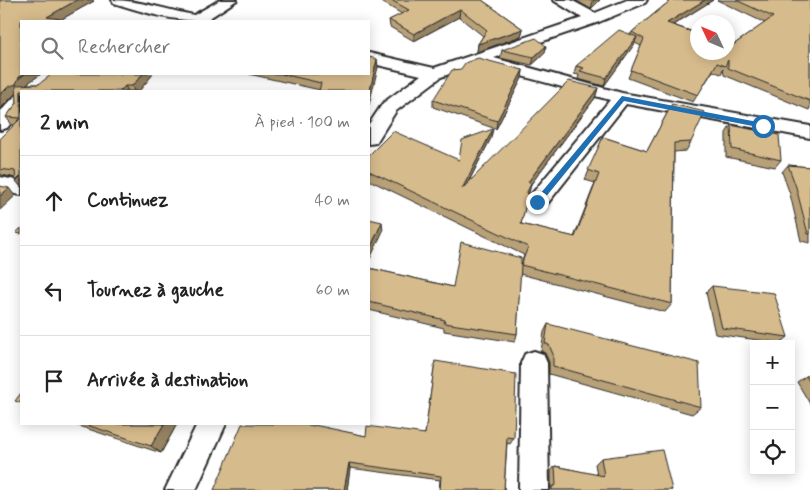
<!DOCTYPE html>
<html lang="fr">
<meta charset="utf-8">
<style>
:root{--surface:#fff;--page:#f2f2f2;--text:#222;--muted:#767676;--line:#e0e0e0}
body{margin:0;font-family:Mynerve,sans-serif;background:var(--page);color:var(--text)}
.controls{position:absolute;right:15px;bottom:15px;display:grid;overflow:hidden;border-radius:0px;box-shadow:0 2px 12px #0003}
.controls button{width:45px;height:45px;display:grid;place-items:center;padding:0;border:0;border-bottom:1px solid var(--line);background:var(--surface);color:var(--text);font:25px sans-serif}
.compass{position:absolute;left:690px;top:15px;width:45px;height:45px;border-radius:50%;background:var(--surface);box-shadow:0 2px 12px #0003;rotate:314deg}
.stop{position:absolute;width:15px;height:15px;margin:-11px;border:4px solid #1f6fb2;border-radius:50%;background:#fff}
.stop.end{background:#1f6fb2;border-color:#fff;box-shadow:0 1px 5px #0008}
.list{margin:0;padding:0;list-style:none}
h2{display:flex;justify-content:space-between;align-items:center;height:65px;margin:0;padding:0 20px;font-size:21px}
h2 small{font-size:16px;font-weight:400;color:var(--muted)}
.list li{display:grid;grid-template-columns:32px 1fr auto;gap:15px;align-items:center;box-sizing:border-box;height:90px;padding:0 20px;border-top:1px solid var(--line)}
.list b{display:block;font-size:19px;white-space:nowrap}
.list em{font-size:16px;font-style:normal;color:var(--muted)}
.icon{flex:none;width:28px;height:28px;fill:none;stroke:currentColor;stroke-width:2;stroke-linecap:round;stroke-linejoin:round}
.map{position:relative;flex:none;width:810px;height:490px;overflow:hidden}
.search{position:absolute;background:var(--surface);box-shadow:0 2px 12px #0003;left:20px;top:20px;width:350px;height:55px;display:flex;align-items:center;gap:12px;box-sizing:border-box;padding:0 18px;border-radius:0px;color:var(--muted);font-size:19px}
.panel{position:absolute;background:var(--surface);box-shadow:0 2px 12px #0003;left:20px;top:90px;width:350px;height:335px;border-radius:0px}
.map>svg:first-child{display:block}
.lines{fill:none;stroke-linecap:round;stroke-linejoin:round}
.street-casing{stroke:#2b2b2b;stroke-width:4}
.street{fill:#fff;fill-rule:evenodd}
.wall{fill:#b8a178;stroke:#2b2b2b}
.shaded-wall{fill:#968362;stroke:#2b2b2b}
.building{fill:#d6bb8c;stroke:#2b2b2b}
.route{fill:#1f6fb2}
</style>
<div class="map">
<svg width="810" height="490" viewBox="0 0 810 490">
<rect width="100%" height="100%" fill="#fff"/>
<filter id="ink" filterUnits="userSpaceOnUse"><feTurbulence type="fractalNoise" baseFrequency=".02" numOctaves="2"/><feDisplacementMap in="SourceGraphic" scale="10" xChannelSelector="R" yChannelSelector="G"/><feConvolveMatrix kernelMatrix="1 2 1 2 8 2 1 2 1" color-interpolation-filters="sRGB"/></filter>
<g filter="url(#ink)">
<g class="lines">
<g class="street-casing">
<path id="street" d="M112,0c28,0 54,10 82,15l26,-15h17l-29,19 1,2c-37,0 -60,-7 -95,-18z
M553,0h18l24,13 32,-13h20l-2,3 -46,19 -105,36 128,35 188,33v12l-184,-34 -82,104 -7,2 -7,-2 -4,-6 4,-6 80,-96 -133,-36 -36,13 -45,34 -20,32 -7,1v-20l14,-21 38,-28 -52,-12v-10l65,15 148,-50z
M21,94v17l-14,17 -7,2v-18l15,-16z
M0,177l21,4v14l-21,-4z
M534,351l9,3 4,9 2,127h-30l2,-127 4,-9z
M197,424h29l-30,66h-31z"/>
</g>
<use href="#street" class="street"/>
</g>
<path class="wall" d="M0,0l94,1 -34,19 1,1h-40v53h20l-15,10h13l114,-10 -14,17h-118v96l-5,-9 -14,-3 -2,-2v-34l14,-14h-2l-6,-8 11,-14v-9l-3,1 -14,14z
M378,0h104l41,29 -2,7 -44,16 1,-8 5,-8 -24,-19 -45,24 -24,-14 -1,-7 13,-6z
M575,0h25l-9,9z
M671,0h42l-40,25 60,20 32,-22 -48,-23h93v108l-1,2 -85,-35 -1,-6 -2,5 -8,-3 -20,31 -65,-24 13,-32 -6,-3 -31,43 -26,-7 1,-4 -5,-1 2,-8 55,-32 1,-2z
M502,50l43,3 -13,12 -32,-7z
M378,67l-9,24 -49,-1 -71,-16h120z
M523,70l-1,8 -26,51 -63,-22v-7z
M598,88l-3,10 -64,86 -3,11 -7,29 53,13 21,-54 -10,-3 18,-43 44,14 25,-47 19,38 -5,9 -12,1 -2,152 -7,8 -145,-38 -3,60 -2,8 -71,-11v-3l-75,-18v-42l84,19 68,-22 3,-10 -155,-75v-25l90,5 32,-22 -22,43z
M731,125l50,35 -6,7 -49,-10v-24z
M788,165l22,2v76l-9,-2 -11,-47 -8,-22z
M712,286l76,51 -8,6 -65,-9 -9,-42z
M548,324l153,83 -9,7 -143,-40v-12l-4,-9 -4,-2 3,-19z
M435,361l79,77 -4,6 -3,-1 -3,47h-65l1,-10 -90,-12 -3,22h-133l100,-64 52,10 59,-2z
M806,376h4v28l-13,-22z
M73,424h104l-16,29z
M601,458l71,32h-123l2,-2v-17l4,-5 42,9 -2,-11z"/>
<path class="shaded-wall" d="M77,0h16l1,1 -34,19 1,1h-12l-2,-4z
M594,0h6l-9,9 2,-8z
M705,0h8l-50,31 4,-8z
M460,9l-1,8 -45,24v-7z
M523,29l-2,7 -44,16 1,-8z
M637,37l-3,8 -30,41 2,-8z
M546,46l-1,7 -13,12 2,-8z
M377,59l1,8 -9,38v-10z
M523,70l-1,8 -26,51 1,-8z
M25,74h16l-16,11 -4,8 -7,2 -14,14v-14l8,-8z
M143,74h10l-14,17h-5l-2,-5z
M125,86l3,5h-8z
M598,88l-3,10 -64,86 -2,9 -5,8 4,-19z
M493,129l-2,9 -31,60 2,-9z
M21,176v11l-5,-6z
M9,188l6,8 -15,14v-14z
M382,222l1,9 -14,30v-10z
M164,424h13l-16,29 -10,-7z
M349,463l1,5 -3,22h-3z"/>
<path class="building" d="M0,0h77l-30,17 13,2 -4,2h-35v53h4l-6,3 -3,7 -8,3 -8,8z
M391,0h91l41,29 -45,15 9,-14 -27,-21 -46,25 -25,-14 20,-10z
M671,0h34l-38,23 31,11v18h30v-9l5,2 40,-28 -37,-17h74v101l-82,-33v-8l-3,6 -8,-3 -19,32 -67,-25 13,-31 -12,-7z
M619,30l18,7 -31,41 -26,-7 4,-3 -8,-2z
M536,38l10,8 -12,11 -32,-7z
M369,57l8,2 -8,36v-4h-50l2,-8 -39,-9h87z
M478,58l45,12 -26,51 -64,-21 19,-30 9,-1 4,-6z
M52,74h91l-11,12h-7l-5,5h-99v85l-5,5 -1,-10 -15,-2v-30l21,-21 -15,-1 11,-14 -1,-18 23,-1z
M569,81l29,7 -70,94 3,2 -4,8 1,4 -7,28 54,13 24,-63 -11,-4 15,-33 44,14 25,-47 33,8 -14,30 -17,1 -2,161 -151,-39 -4,69 -73,-11 1,-3 -76,-18v-34l84,19 8,-45 60,16v7l7,-18 -159,-76v-16l24,-24 66,29 3,-20 31,-11 -31,60z
M731,125l48,10 2,25 -49,-11z
M788,165l22,2v67h-2l-12,-47z
M0,186l9,2 -9,8z
M369,219l13,3 -13,29z
M21,228v6l-5,-1z
M712,286l62,7 14,44 -66,-9z
M548,324l151,39 2,44 -148,-41v-12l-4,-9 -4,-2z
M435,361l81,13 -2,64 -7,-1 -3,53h-64l1,-14 -92,-13 -5,27h-130l28,-66h60l12,2v-1l52,11 1,-10 58,8z
M806,376h4v7z
M21,393v10l-6,-2z
M84,424h80l-13,22z
M662,450l10,40h-120v-3l4,-2 -1,-19 49,10 -3,-18z"/>
</g>
<path class="route" d="M622,96l141,27 3,3 -3,2 -139,-27 -84,103h-5v-4z"/>
</svg>
<div class="controls">
<button>+</button>
<button>−</button>
<button><svg class="icon" aria-label="locate" viewBox="0 0 24 24"><circle cx="12" cy="12" r="6"/><path d="M12 2v4M12 18v4M2 12h4M18 12h4"/></svg></button>
</div>
<svg class="compass" viewBox="-18 -18 36 36"><path d="M0-13l5 13h-10z" fill="#e53935"/><path d="M0 13l5-13h-10z" fill="#767676"/></svg>
<div class="stop" style="left:763px;top:126px"></div>
<div class="stop end" style="left:537px;top:202px"></div>
<div class="search"><svg class="icon" aria-label="search" viewBox="0 0 24 24"><circle cx="10" cy="10" r="6"/><path d="M15 15l6 6"/></svg>Rechercher</div>
<section class="panel">
<h2>2 min<small>À pied · 100 m</small></h2>
<ul class="list">
<li><svg class="icon" aria-label="ahead" viewBox="0 0 24 24"><path d="M12 20V5M6 11l6-6 6 6"/></svg><div><b>Continuez</b></div><em>40 m</em></li>
<li><svg class="icon" aria-label="left" viewBox="0 0 24 24"><path d="M17 20v-9H6M10 6l-5 5 5 5"/></svg><div><b>Tournez à gauche</b></div><em>60 m</em></li>
<li><svg class="icon" aria-label="arrive" viewBox="0 0 24 24"><path d="M6 21V4h12l-3 4 3 4H6"/></svg><div><b>Arrivée à destination</b></div></li>
</ul>
</section>
</div>
